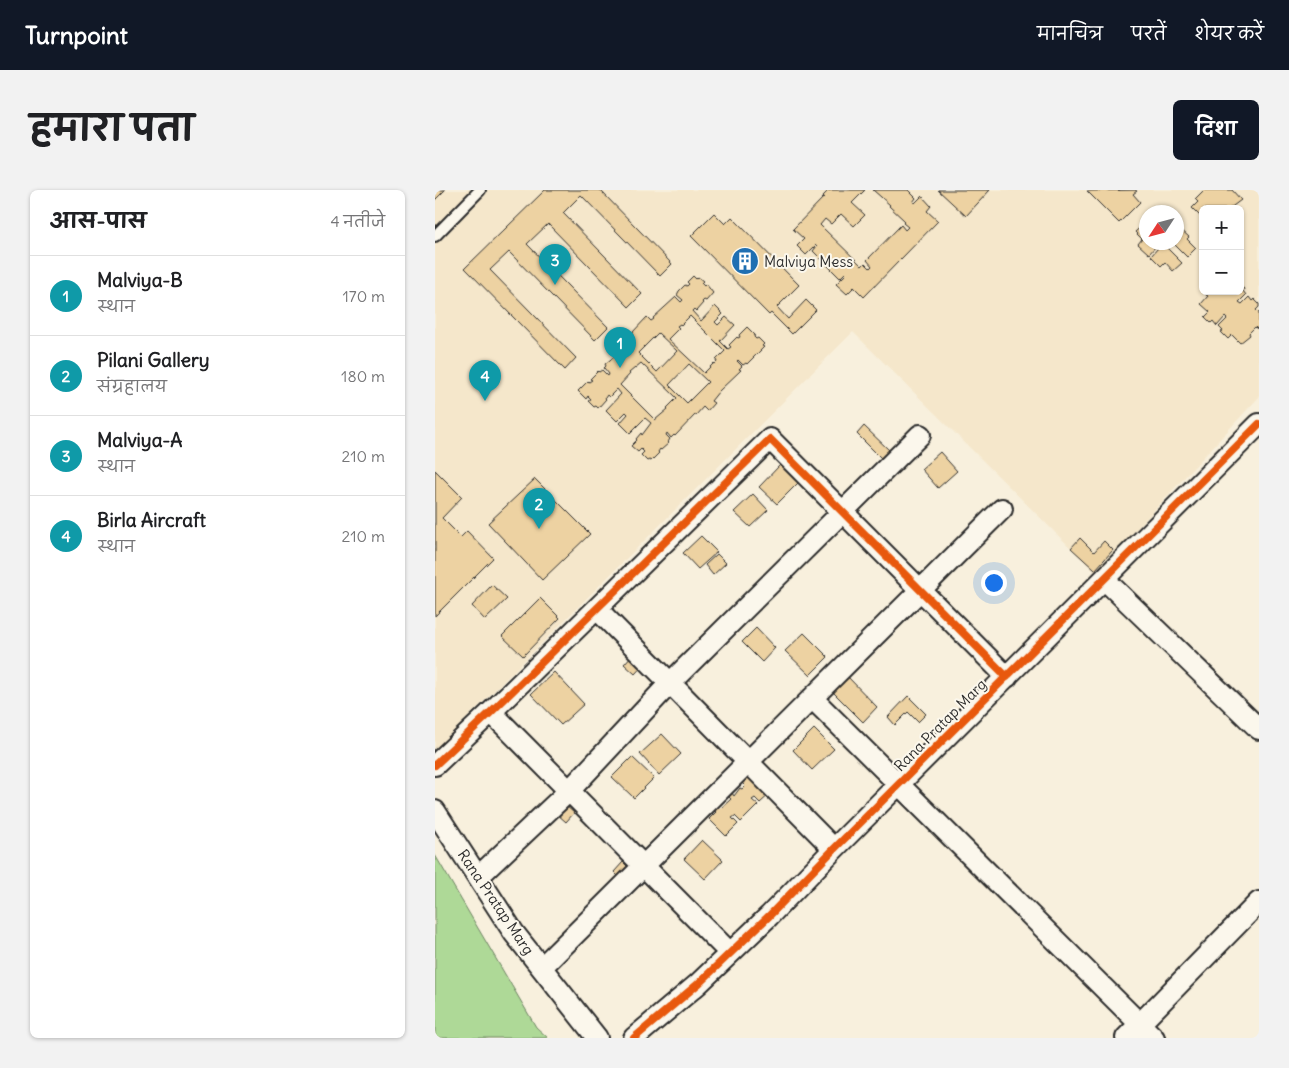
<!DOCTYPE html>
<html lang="hi">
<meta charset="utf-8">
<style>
:root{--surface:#fff;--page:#f2f2f2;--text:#202124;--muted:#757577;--line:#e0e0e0;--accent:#111827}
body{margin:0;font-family:Delius,"Playpen Sans Deva",sans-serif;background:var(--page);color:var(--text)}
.controls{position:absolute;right:15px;top:15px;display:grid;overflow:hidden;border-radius:8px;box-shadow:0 1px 4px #0004}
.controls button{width:45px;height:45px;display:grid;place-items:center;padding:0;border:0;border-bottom:1px solid var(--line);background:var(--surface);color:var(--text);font:25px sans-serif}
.compass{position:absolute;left:704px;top:15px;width:45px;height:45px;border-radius:50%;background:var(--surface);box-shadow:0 1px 4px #0004;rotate:234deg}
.you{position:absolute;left:558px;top:392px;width:18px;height:18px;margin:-12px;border:4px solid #fff;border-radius:50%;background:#1a73e8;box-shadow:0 0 0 8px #1a73e833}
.badge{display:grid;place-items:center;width:32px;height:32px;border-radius:50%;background:var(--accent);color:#fff;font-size:16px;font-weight:700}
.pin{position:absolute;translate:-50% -41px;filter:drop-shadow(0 1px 2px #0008)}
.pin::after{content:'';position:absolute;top:26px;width:18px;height:15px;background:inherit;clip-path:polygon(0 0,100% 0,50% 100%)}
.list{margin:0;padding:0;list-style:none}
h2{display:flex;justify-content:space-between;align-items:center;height:65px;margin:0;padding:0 20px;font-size:21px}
h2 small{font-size:16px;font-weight:400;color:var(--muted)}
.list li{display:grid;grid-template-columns:32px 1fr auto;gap:15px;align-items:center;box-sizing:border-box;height:80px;padding:0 20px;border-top:1px solid var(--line)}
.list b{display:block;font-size:19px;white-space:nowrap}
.list p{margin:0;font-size:16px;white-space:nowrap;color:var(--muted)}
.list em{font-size:16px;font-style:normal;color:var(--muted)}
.map{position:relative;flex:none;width:824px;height:848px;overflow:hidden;border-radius:8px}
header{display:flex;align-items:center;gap:30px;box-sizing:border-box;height:70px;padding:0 25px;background:var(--accent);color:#fff}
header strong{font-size:24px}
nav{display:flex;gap:28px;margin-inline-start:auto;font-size:18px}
.intro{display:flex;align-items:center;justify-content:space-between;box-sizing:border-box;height:120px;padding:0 30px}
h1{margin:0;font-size:35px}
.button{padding:12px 22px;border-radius:8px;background:var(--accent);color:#fff;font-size:18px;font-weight:700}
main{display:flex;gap:30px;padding:0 30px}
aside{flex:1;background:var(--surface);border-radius:8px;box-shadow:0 1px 4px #0004}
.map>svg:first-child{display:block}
.built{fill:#f5e7cb;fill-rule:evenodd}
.green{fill:#aed997;stroke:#6c8261}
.building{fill:#edd2a2;stroke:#2b2b2b;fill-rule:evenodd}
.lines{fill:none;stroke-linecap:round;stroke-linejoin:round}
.service-casing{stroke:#2b2b2b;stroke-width:14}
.minor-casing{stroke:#2b2b2b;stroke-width:24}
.service{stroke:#fbf7ec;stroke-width:10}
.minor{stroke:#fbf7ec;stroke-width:20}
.cycleway-casing{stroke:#fbf7ec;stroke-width:11}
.cycleway{stroke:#e8590c;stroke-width:8}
.labels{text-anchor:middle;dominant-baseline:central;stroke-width:4;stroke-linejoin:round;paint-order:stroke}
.poi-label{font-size:15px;fill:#2b2b2b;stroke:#fbf7ec;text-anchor:start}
.street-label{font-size:15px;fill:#2b2b2b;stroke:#fbf7ec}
</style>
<header>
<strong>Turnpoint</strong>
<nav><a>मानचित्र</a><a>परतें</a><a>शेयर करें</a></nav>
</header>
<div class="intro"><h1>हमारा पता</h1><a class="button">दिशा</a></div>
<main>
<aside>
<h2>आस-पास<small>4 नतीजे</small></h2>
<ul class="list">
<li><span class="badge" style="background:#0f9aa8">1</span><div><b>Malviya-B</b><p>स्थान</p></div><em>170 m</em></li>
<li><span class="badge" style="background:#0f9aa8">2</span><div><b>Pilani Gallery</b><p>संग्रहालय</p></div><em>180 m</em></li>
<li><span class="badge" style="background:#0f9aa8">3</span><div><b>Malviya-A</b><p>स्थान</p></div><em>210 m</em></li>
<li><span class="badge" style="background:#0f9aa8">4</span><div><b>Birla Aircraft</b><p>स्थान</p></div><em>210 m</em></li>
</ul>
</aside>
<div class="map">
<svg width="824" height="848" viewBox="0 0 824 848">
<rect width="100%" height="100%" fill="#f8f0dd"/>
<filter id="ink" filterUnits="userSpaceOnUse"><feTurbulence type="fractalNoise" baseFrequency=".02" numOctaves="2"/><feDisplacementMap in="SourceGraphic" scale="10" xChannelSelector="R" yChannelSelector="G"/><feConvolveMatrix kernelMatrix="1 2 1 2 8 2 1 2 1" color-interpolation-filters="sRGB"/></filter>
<g filter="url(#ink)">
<path class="built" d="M0,0h824v207l-163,176 -243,-241 -418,418zM768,19h37v82h-37zM712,22h30v30h-30z"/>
<path class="green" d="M0,665l101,172 12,11h-113z"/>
<path class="building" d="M0,0h10l-10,10z
M110,0h55l72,74 -12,12 -79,-81 -18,18 79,81 -13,13 -81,-83 -21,20 81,83 -13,13 -86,-88 -19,18 86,88 -11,12 -100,-102z
M394,0l1,1 1,-1h34l-13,13 13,12 -11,11 -13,-12 -10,10 -6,-5 -5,6 42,41 3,-3 5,5 2,-2 -5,-6 34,-35 4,5 3,-3 -5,-4 2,-2 -16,-15 1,-1 -17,-15h35l8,8 -3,4 2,1 7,-7 9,10 -4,5 11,10 -74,76 -10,-10 -7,7 -11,-10 10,-10 -1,-1 -5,5 -27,-27 4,-5 -1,-1 -10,10 -9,-9 7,-7 -11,-10 31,-32 -1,-1z
M503,0h52l-24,26z
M700,0l2,1 -4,3 7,8 -21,21 -32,-32z
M769,0h28l9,10 -12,9h-26v10l-11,-11 6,-6 -3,-3z
M279,23l11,11 7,-7 67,68 -22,22 11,12 18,-19 10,10 -24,24 -21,-21 -2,2 -78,-79z
M710,33l2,1v18h30v-12l2,-2 10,9 -2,2 9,9 -9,9 -14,-14 -6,5 15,15 -9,8 -8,-9 -4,4 -10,-10 7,-8 -2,-2 -7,8 -11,-10 4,-5 -7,-7z
M258,86l3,3 2,-2 5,4 -2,2 3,3 2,-2 7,9 -7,8 -2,-1 -2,2 1,1 -7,8 -2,-2 -2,2 9,10 14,-15 8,8 -8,8 3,3 8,-8 9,8 -15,16 8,8 3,-2 -2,-2 8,-8 1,1 2,-1 -1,-2 8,-8 8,8 -1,2 2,2 2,-1 6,6 -2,2 2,1 -17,17 -1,-1 -3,2 -5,-5 -1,1 5,5 -3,3 2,1 -22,21 -8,10 3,2 -7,8 -4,-4 -7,8h-1l-20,21 -1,-1 -3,3 -4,-5 -1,2 4,4 -2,3 1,1 -8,7 -1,-1 -2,3 1,1 -8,8 -2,-1 -2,1 -6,-6 3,-3 -3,-3 -3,3 -7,-6 6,-6 -1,-1 5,-6 1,2 9,-12 -6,-5 -15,15 -10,-10 8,-9 -2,-2 -9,9 -11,-11 15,-16 -4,-5 -8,8 -2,-2 -2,3 1,1 -8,9 -2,-2 -2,1 -6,-6 3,-2 -3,-3 -2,3 -8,-8 10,-10 1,1 3,-2 -2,-1 8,-8 1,1 3,-2 6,6 1,-2 -5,-6 2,-2 -1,-2 11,-9 -1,-1 9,-9 1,1 1,-2v-1l8,-9 -2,-1 15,-16 4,4 3,-2 -1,-1 23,-21 5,5 2,-2 -6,-5 2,-4 6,-6 2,1 2,-2 -2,-2zM255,126l35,35 -9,9 1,2 -2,2 -1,-1 -10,10 -36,-34 11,-11 -2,-2 3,-2 1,1zM223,143l19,18 -20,21 -19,-19zM206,173l36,35 -10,10 1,1 -13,11 -35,-35 10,-11 -1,-1zM254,174l19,18 -21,21 -18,-18z
M805,95l4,4 -1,2 3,4 -7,7 3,2 7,-7 3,4 2,-2 5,5v3l-3,3 3,3v13l-2,3 -2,-2 -6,6 1,2 -10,8 -8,-8 -4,4 -7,-7 2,-1 -4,-4 8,-8 -2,-2 -8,9 -4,-5 -2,2 -6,-6 5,-5 -9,-8 7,-8 -2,-1 3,-4h31z
M429,236l26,25 -8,8 -25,-25z
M505,262l17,19 -19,17 -17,-19z
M345,275l18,18 -21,21 -18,-17z
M0,280l27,27 -20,21 19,19 6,-6 26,27 -58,58z
M100,289l55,55 -48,46 -54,-57z
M318,304l15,16 -18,17 -16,-15z
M266,346l16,16 -19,17 -15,-16z
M645,348l14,14 10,-11 9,9 -18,20 -24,-22z
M282,364l9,9 -13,12 -8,-10z
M57,395l15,14 -22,21 -13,-14z
M105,408l20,20 -37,38 -21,-20z
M321,438l19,20 -13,14 -20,-20z
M369,443l24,24 -18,18 -25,-24z
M198,464l11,10 -9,10 -11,-10z
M119,482l30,32 -23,21 -30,-31z
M411,485l31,32 -14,15 -32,-32z
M473,506l18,18 -8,8 -10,-10 -13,13 -7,-8z
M379,539l20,20 -22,21 -19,-20z
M227,544l19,20 -22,21 -19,-21z
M197,567l22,21 -20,20 -22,-21z
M317,583l19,20 -11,10 -5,-5 -3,2 6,5 -17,17 -6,-6 -3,2 6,6 -12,12 -17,-17 7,-7 -2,-2 4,-3 2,2 11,-10 -2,-2 3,-4 2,3 6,-8 2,1 3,-3 -3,-3z
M130,615l9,8 -8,9 -9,-8z
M267,650l21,20 -18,19 -21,-20z
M188,672l7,7 -9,10 -7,-7z"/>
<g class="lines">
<g class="service-casing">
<path id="service" d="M0,46l45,-46"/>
</g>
<g class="minor-casing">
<path id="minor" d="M669,389l155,150
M162,419l237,240
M377,508l342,340
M56,522l239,241
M0,575l56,-53 279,-273 237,238
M0,621l79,122 83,105
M43,687l91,-86 101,-108 250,-248
M107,777l460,-458
M199,848l64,-54 71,-68 65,-67 425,-425
M691,848l133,-136"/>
</g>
<use href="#service" class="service"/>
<use href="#minor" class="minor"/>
<g class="cycleway-casing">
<path id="cycleway" d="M0,575l56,-53 279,-273 237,238
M199,848l64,-54 71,-68 65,-67 425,-425"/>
</g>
<use href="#cycleway" class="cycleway"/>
</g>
</g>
<defs>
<g id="building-disc" transform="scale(1.4375)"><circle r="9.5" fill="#1f6fb2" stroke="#fbf7ec"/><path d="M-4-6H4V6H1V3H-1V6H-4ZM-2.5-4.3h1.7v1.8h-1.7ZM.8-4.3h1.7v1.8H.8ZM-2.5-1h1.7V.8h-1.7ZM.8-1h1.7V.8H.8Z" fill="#fff"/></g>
</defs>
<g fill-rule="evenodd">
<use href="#building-disc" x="310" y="71"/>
</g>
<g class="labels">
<g class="poi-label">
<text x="329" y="71">Malviya Mess</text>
</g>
<g class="street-label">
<text transform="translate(505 535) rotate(-45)">Rana Pratap Marg</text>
<text transform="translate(61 712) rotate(56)">Rana Pratap Marg</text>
</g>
</g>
</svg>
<div class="controls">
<button>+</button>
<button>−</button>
</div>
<svg class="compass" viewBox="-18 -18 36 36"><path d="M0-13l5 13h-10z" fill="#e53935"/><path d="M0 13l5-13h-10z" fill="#757577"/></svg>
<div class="you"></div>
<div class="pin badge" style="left:185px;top:178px;background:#0f9aa8">1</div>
<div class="pin badge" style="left:104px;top:339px;background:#0f9aa8">2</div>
<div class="pin badge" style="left:120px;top:95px;background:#0f9aa8">3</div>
<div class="pin badge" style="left:50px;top:211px;background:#0f9aa8">4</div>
</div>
</main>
